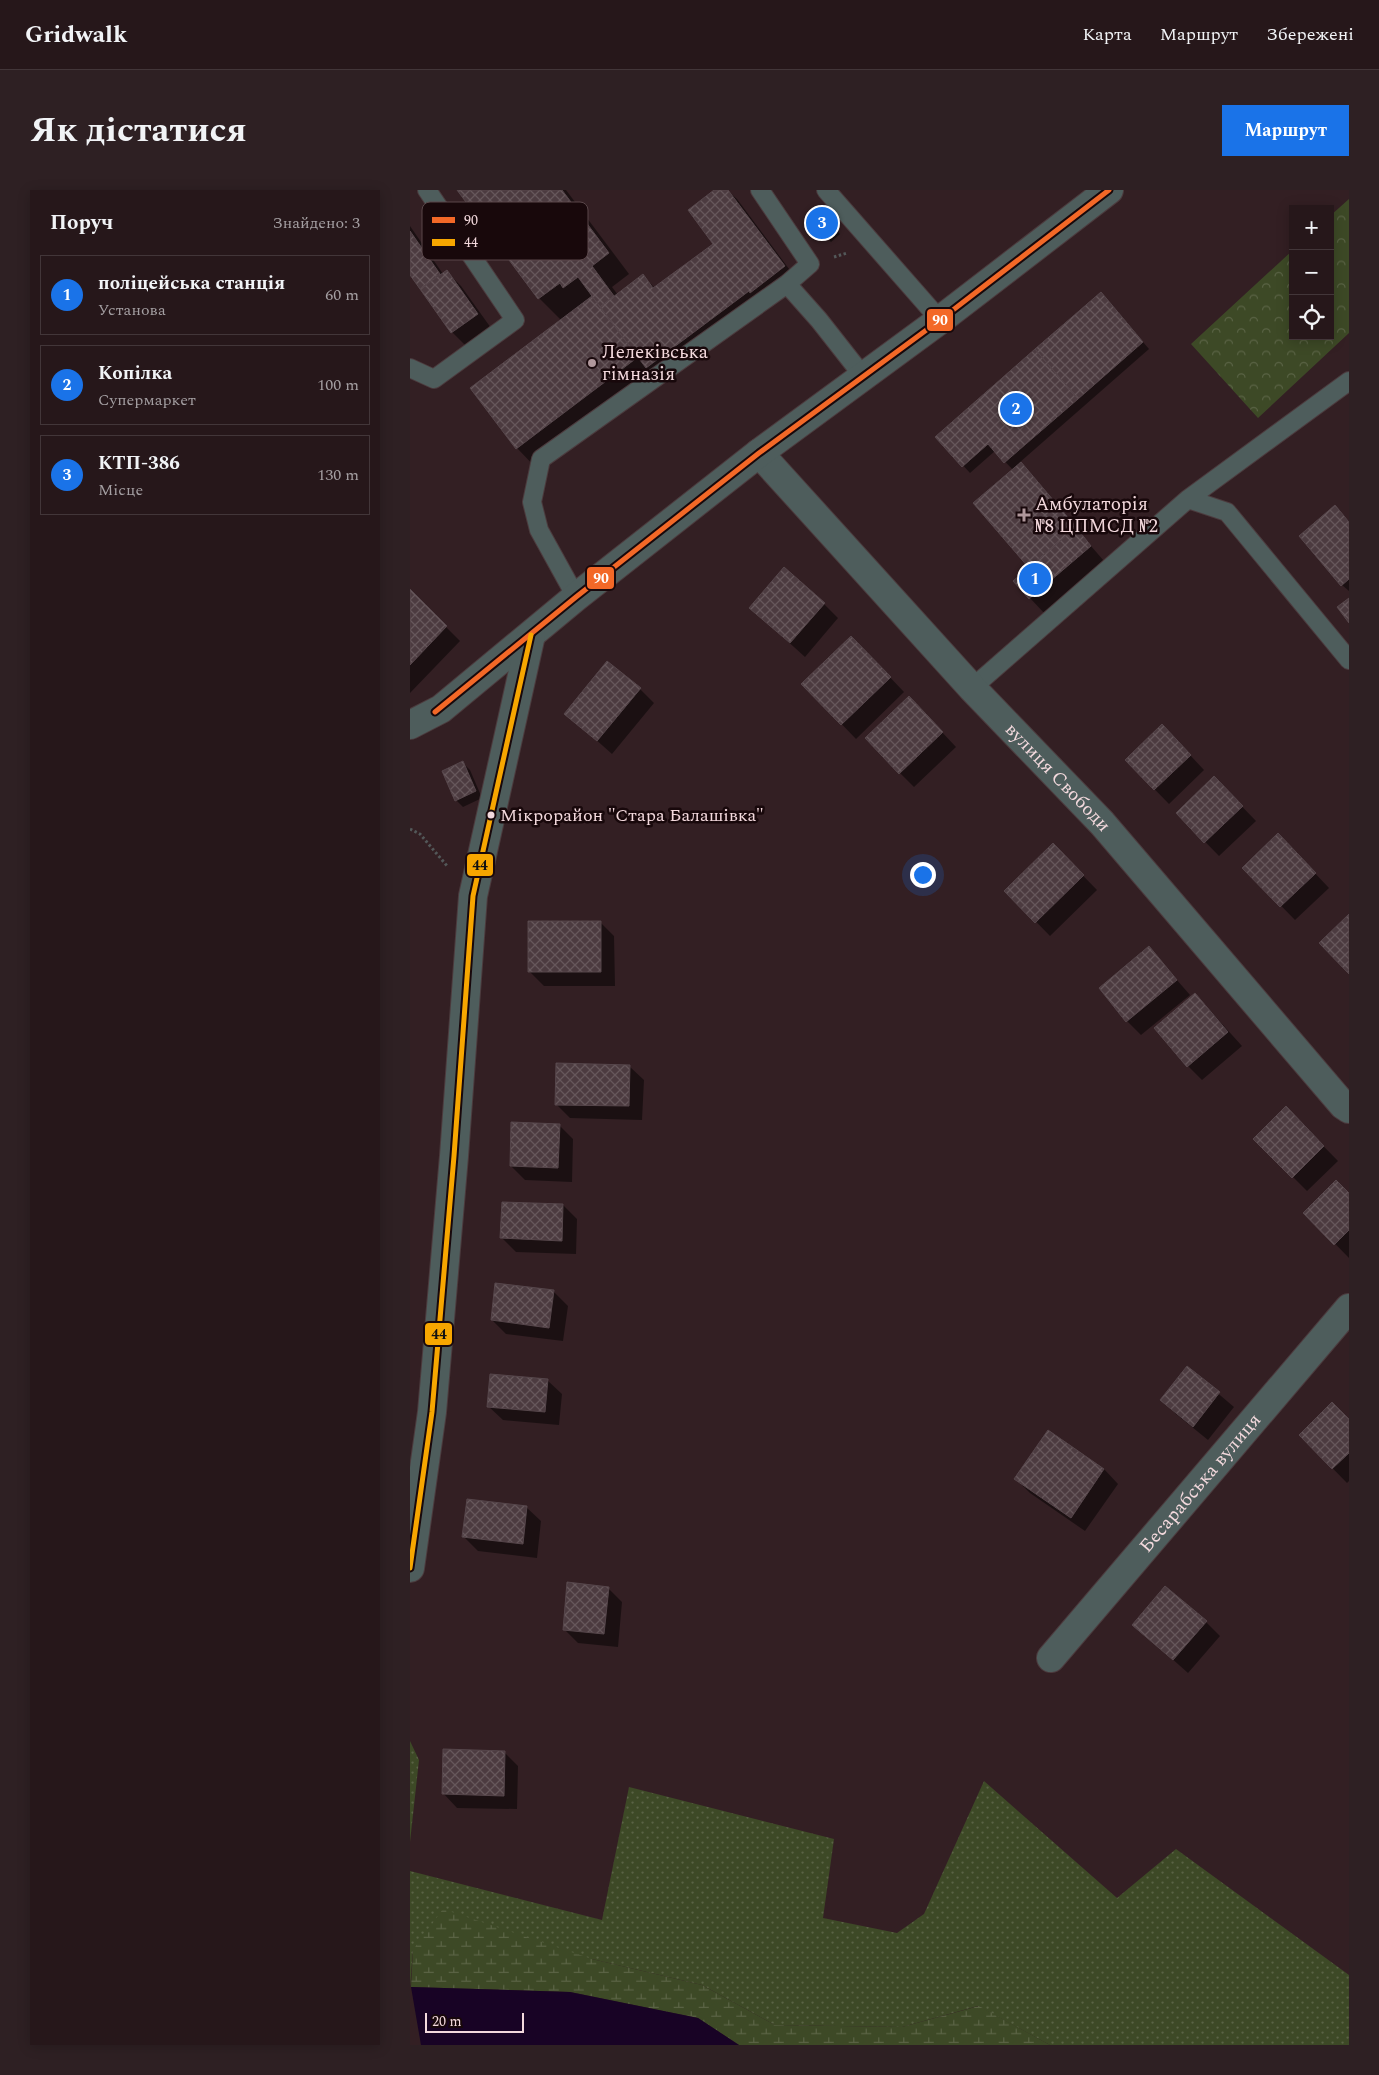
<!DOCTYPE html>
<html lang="uk">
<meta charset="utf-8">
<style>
:root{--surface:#26171a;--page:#2e2023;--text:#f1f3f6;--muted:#a49fa2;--line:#423639;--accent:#1a73e8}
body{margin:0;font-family:Spectral,serif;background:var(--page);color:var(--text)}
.controls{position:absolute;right:15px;top:15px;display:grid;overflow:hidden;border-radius:0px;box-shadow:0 2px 12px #0003}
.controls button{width:45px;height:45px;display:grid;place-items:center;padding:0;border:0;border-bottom:1px solid var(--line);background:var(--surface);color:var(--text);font:25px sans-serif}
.scale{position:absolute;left:15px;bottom:12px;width:99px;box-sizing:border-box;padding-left:5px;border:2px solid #f3d9dd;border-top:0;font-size:14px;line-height:18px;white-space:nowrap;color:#f3d9dd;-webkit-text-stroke:4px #18080b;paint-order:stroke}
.you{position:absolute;left:512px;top:684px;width:18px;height:18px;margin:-12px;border:4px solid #fff;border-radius:50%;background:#1a73e8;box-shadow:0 0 0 8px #1a73e833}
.badge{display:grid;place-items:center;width:32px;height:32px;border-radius:50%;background:var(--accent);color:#fff;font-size:16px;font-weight:700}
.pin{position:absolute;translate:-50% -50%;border:2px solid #fff;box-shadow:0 1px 5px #0006}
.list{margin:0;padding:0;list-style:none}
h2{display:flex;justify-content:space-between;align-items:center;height:65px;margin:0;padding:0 20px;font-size:21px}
h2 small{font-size:16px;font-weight:400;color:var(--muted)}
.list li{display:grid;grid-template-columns:32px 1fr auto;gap:15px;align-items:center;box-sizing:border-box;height:80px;margin:0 10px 10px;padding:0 10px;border:1px solid var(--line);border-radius:0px}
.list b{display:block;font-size:19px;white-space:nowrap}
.list p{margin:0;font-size:16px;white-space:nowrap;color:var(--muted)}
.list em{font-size:16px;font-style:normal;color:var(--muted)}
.icon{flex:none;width:28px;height:28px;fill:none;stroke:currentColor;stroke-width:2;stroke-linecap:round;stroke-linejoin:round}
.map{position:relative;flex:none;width:939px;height:1855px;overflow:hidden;border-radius:0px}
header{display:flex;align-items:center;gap:30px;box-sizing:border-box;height:70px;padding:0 25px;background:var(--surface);border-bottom:1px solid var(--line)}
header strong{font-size:24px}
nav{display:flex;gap:28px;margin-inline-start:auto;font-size:18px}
.intro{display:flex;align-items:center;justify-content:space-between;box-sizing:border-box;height:120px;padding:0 30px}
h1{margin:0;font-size:35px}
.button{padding:12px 22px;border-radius:0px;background:var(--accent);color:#fff;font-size:18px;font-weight:700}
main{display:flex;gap:30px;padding:0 30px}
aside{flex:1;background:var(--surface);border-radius:0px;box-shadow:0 2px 12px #0003}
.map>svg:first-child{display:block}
.grass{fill:url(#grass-dots)}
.forest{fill:url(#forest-crowns)}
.wetland{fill:url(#wetland-marsh)}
.water{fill:#180325}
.shadow{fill:#0007}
.building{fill:url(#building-cross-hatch);stroke:#56464b}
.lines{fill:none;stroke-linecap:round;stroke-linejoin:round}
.lane-casing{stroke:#4c3b3e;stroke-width:20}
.street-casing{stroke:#4c3b3e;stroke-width:30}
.path{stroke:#535859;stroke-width:3;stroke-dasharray:2.5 2.5;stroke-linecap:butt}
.lane{stroke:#4e5d5c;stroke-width:18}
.street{stroke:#4e5d5c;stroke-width:28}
.bus-1-casing{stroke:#18080b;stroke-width:9}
.bus-2-casing{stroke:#18080b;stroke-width:9}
.bus-1{stroke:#f36827;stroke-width:5}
.bus-2{stroke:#f7a600;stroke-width:5}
.poi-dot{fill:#b0989c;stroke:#18080b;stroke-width:2}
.bus-dot{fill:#f3d9dd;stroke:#18080b;stroke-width:2}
.labels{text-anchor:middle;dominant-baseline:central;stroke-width:5;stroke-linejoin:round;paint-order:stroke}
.bus-label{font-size:18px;fill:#f3d9dd;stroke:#18080b;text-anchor:start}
.poi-label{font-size:19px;fill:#f3d9dd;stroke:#18080b;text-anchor:start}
.street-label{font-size:19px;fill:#f3d9dd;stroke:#18080b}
.key{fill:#18080b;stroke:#5a474a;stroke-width:1}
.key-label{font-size:14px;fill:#f3d9dd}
.line-badge{stroke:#18080b;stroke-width:2}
.badge-label{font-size:14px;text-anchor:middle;font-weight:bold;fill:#fff}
.pale-badge-label{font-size:14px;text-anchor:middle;font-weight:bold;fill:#111}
</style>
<header>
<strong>Gridwalk</strong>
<nav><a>Карта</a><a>Маршрут</a><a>Збережені</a></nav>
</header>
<div class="intro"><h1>Як дістатися</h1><a class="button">Маршрут</a></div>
<main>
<aside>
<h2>Поруч<small>Знайдено: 3</small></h2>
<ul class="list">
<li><span class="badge">1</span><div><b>поліцейська станція</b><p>Установа</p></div><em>60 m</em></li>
<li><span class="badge">2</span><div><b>Копілка</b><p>Супермаркет</p></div><em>100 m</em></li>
<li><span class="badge">3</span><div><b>КТП-386</b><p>Місце</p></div><em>130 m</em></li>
</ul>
</aside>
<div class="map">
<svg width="939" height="1855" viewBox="0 0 939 1855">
<defs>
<pattern id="grass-dots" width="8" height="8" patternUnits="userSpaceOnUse" patternTransform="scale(1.25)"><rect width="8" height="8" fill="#3d4926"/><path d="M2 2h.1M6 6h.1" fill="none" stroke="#5a6345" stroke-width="1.8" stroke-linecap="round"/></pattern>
<pattern id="forest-crowns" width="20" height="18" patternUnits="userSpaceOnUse" patternTransform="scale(1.25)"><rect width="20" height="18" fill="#3d4926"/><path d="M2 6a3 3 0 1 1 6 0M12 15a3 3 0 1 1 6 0" fill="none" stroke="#5a6345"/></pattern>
<pattern id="wetland-marsh" width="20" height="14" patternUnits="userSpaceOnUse" patternTransform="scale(1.25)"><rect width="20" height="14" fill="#3d4926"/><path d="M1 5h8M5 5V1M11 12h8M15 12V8" fill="none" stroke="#5a6345"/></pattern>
<pattern id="building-cross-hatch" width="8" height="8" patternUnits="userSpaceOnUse" patternTransform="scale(1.25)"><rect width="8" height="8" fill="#4c3b40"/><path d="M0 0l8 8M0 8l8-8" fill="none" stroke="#66575b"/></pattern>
</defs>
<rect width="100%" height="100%" fill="#331f23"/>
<path class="grass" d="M0,1551l9,19 -9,82z
M574,1591l133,117 59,-49 173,126v70h-299l-72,-39 -76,21 -127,-2 -73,-40 -110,-26 -179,-9 -3,38v-117l192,49 27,-133 205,52 -11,79 74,15 27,-19z"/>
<path class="forest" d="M939,9v134l-91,85 -67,-74 102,-94v86h37v-120z"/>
<path class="wetland" d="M33,1719l149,50 110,26 73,40 127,2 77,-21 71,39h-311l-41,-27 -128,-26 -159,-5 2,-37z"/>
<path class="water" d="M1,1797l159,5 128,26 41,27h-318z"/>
<path class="shadow" d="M49,0h107l63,84 -17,13 6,8 25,-19 12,12 59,-44 2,-54h11l10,9 61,82 -261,188 -20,-21 44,-128 -22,-22z
M411,23l19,21 -9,8 -7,-7z
M0,36l33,48 4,-2 14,14 30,42 -25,18 -14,-14 -42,-59z
M698,111l41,48 -130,114 85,98 -60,52 -14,-15v-30l-17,-98 -18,-19 -25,22 -33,-36z
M925,317l14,14v70l-7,-6z
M0,401l50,50 -50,52z
M414,414l14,14 -33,39 -54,-49z
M456,462l38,40 -48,47 -53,-55z
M230,499l14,14 -42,51 -46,-41z
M513,522l33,35 -42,40 -14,-14z
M766,550l28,30 -35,34 -43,-44z
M53,573l7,7 12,28 -19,9 -7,-7z
M818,602l28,29 -37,35 -42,-43z
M643,655l44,45 -47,46 -44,-45z
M882,659l37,39 -34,32 -51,-52z
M190,732l14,14 1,50h-71l-14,-14z
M739,758l41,47 -49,40 -14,-14z
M785,804l47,52 -40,34 -14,-14z
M219,876l15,14 -2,40 -72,-2 -14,-14z
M876,918l52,53 -31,30 -52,-52z
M149,935l14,14 -1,43 -47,-2 -14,-14z
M939,1005v63l-44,-45z
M153,1015l14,14 -1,35 -60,-2 -14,-14z
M143,1101l15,15 -5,35 -57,-7 -14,-14z
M778,1178l46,39 -26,33 -32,-26 -14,-14z
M137,1190l15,14 -3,31 -56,-5 -15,-14z
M939,1230v61l-2,2 -47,-48z
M694,1279l14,15 -33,47 -55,-38 -14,-14z
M116,1317l15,14 -4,37 -59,-7 -14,-14z
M198,1398l14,14 -4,45 -40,-4 -14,-14z
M796,1432l14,14 -32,37 -54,-48z
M94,1562l14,14 -1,43 -60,-1 -14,-15z"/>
<path class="building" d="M47,0h105l47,63 -17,13 22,30 -14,11 -22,-30 -15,11 -3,-5 -22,16z
M304,0h14l57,76 -35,27 -1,-2 -103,77 -46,-61 43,-33 10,14 60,-44 -25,-34z
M411,21l13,16 -11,9 -13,-16z
M0,41l30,43 -20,15 -10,-14z
M37,80l31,44 -27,19 -31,-44z
M691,102l42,50 -65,57 -43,-50z
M182,106l46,61 -122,92 -46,-61z
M625,159l43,50 -74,64 -16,-19 -26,23 -27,-30z
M611,272l55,65 -47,41 -56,-65z
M925,315l14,17v57l-8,7 -42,-50z
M666,337l15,19 -62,53 -16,-18z
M374,377l41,36 -35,40 -41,-35z
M0,399l37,37 -37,39z
M939,408v25l-12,-16z
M441,446l40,41 -50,48 -40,-41z
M197,471l34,27 -44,53 -33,-27z
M499,506l34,36 -44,42 -34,-36z
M752,534l29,31 -37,35 -29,-30z
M53,571l13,30 -21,10 -13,-30z
M804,586l29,30 -39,37 -28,-30z
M868,643l38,40 -36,34 -38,-39z
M643,653l31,32 -49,48 -31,-32z
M939,724v60l-30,-31z
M118,731h73v51h-73z
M739,756l28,34 -51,42 -27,-34z
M785,803l33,39 -41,35 -33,-39z
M146,873l74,2 -1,41 -74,-1z
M876,916l38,40 -32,32 -39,-39z
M101,932l49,2 -2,44 -48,-2z
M926,990l13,13v37l-15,15 -31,-32z
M92,1012l61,2 -1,37 -62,-3z
M85,1093l59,7 -5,38 -58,-8z
M777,1176l33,26 -27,35 -33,-27z
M80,1184l58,5 -3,33 -58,-5z
M922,1212l17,17v34l-17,16 -33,-34z
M638,1240l56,39 -33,49 -57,-39z
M57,1309l60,7 -4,38 -61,-7z
M157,1392l42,5 -5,47 -41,-4z
M755,1396l42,35 -34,39 -41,-35z
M33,1559l62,2 -1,45 -62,-2z"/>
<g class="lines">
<g class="lane-casing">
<path id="lane" d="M416,0l114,130
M377,94l32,36 44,56
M0,178l24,11 81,-59 -88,-130
M778,309l39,13 122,148
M166,407l-37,-67 -7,-28 9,-43 246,-175 23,-20 -50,-74
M562,498l216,-189 161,-118"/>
</g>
<g class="street-casing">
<g id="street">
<path id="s1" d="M349,263l213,235 130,135 241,282 6,4"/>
<path d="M0,535l31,-16 135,-112 183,-144 181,-133 169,-130"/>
<path d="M0,1378l22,-156 22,-256 19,-260 58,-261"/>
<path id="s2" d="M641,1468l298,-350"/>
</g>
</g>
<path class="path" d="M424,67l13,-4
M0,639l10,5 28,33"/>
<use href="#lane" class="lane"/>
<use href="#street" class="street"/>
<g class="bus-1-casing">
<path id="bus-1" d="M25,522l141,-115 183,-144 181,-133 169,-130"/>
</g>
<g class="bus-2-casing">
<path id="bus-2" d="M0,1378l22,-156 22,-256 19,-260 58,-261"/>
</g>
<use href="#bus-1" class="bus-1"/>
<use href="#bus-2" class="bus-2"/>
</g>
<g class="poi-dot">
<circle cx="182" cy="173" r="5"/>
<path d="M611.5 317.5h5v5h5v5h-5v5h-5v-5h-5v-5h5z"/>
</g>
<circle class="bus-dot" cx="81" cy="625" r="4.5"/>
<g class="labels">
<g class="bus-label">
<text x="90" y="625">Мікрорайон "Стара Балашівка"</text>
</g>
<g class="poi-label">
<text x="192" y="162">Лелеківська<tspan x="192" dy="22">гімназія</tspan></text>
<text x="625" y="314">Амбулаторія<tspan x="625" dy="22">№8 ЦПМСД №2</tspan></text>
</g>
<g class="street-label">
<text stroke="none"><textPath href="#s1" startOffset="441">вулиця Свободи</textPath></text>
<text stroke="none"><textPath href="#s2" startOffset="230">Бесарабська вулиця</textPath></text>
</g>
</g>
<rect x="12" y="12" width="166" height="58" rx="8" class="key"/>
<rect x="22" y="27" width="23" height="6" fill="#f36827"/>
<rect x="22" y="49" width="23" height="7" fill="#f7a600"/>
<g class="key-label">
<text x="54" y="35">90</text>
<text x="54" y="57">44</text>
</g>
<g class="line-badge">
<rect x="516" y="118" width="28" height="24" rx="5" fill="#f36827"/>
<rect x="176" y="376" width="29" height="24" rx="5" fill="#f36827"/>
<rect x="56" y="663" width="28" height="24" rx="5" fill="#f7a600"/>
<rect x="14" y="1132" width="29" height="24" rx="5" fill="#f7a600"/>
</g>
<g class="badge-label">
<text x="530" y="135">90</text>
<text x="191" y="393">90</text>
</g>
<g class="pale-badge-label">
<text x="70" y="680">44</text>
<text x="29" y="1149">44</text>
</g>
</svg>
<div class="controls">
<button>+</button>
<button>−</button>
<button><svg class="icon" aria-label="locate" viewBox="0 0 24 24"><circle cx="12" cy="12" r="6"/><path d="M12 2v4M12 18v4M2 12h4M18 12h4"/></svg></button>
</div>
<div class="scale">20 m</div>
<div class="you"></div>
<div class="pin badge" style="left:625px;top:389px">1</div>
<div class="pin badge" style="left:606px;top:219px">2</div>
<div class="pin badge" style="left:412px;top:33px">3</div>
</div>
</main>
